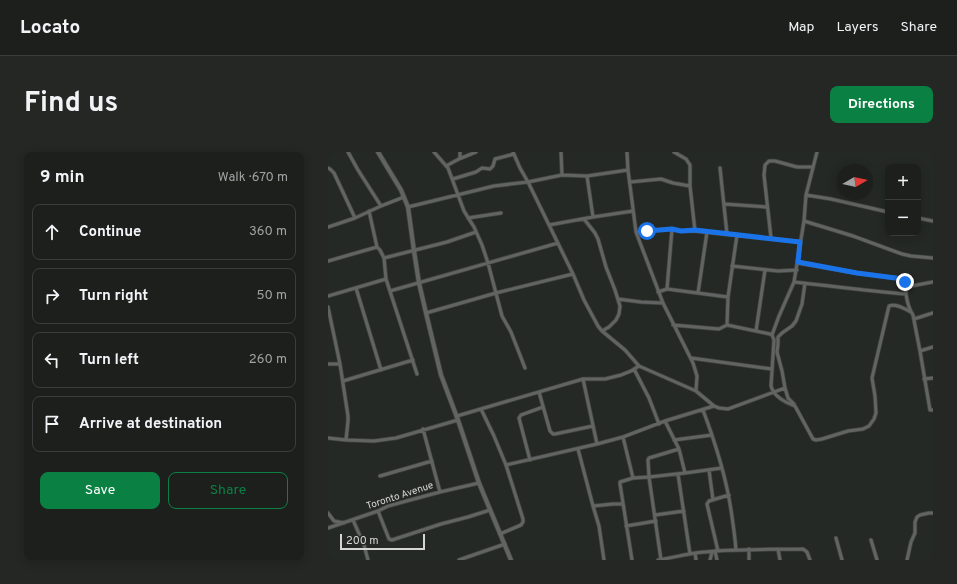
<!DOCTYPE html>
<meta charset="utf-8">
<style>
:root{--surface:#1c1f1c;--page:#252725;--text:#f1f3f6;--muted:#a0a2a3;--line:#3a3d3b;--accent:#0b8043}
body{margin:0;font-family:Overpass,sans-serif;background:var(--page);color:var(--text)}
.controls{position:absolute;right:12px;top:12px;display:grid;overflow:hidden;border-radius:8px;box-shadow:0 2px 10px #0003}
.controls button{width:36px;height:36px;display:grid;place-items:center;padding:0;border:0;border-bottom:1px solid var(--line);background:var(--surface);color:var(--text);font:20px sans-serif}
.compass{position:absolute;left:509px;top:12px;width:36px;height:36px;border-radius:50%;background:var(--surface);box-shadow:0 2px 10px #0003;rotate:81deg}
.scale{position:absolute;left:12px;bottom:10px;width:85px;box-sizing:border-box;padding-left:4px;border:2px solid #d4d6d3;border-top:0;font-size:11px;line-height:14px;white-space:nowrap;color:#d4d6d3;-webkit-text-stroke:3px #252925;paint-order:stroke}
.stop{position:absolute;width:12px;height:12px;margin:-9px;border:3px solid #1a73e8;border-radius:50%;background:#fff}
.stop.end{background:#1a73e8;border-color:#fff;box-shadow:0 1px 4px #0008}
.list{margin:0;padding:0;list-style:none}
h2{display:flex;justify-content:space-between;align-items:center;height:52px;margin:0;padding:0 16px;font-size:17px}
h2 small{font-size:13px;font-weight:400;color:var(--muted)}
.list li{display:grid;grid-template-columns:26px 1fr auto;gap:12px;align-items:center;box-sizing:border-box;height:56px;margin:0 8px 8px;padding:0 8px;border:1px solid var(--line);border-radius:8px}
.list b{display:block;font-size:15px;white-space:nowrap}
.list em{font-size:13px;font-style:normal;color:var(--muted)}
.actions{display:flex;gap:8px;padding:12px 16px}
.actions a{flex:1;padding:9px 0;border:1px solid var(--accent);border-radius:8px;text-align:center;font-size:14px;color:var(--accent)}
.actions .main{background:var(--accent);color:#fff}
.icon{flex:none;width:22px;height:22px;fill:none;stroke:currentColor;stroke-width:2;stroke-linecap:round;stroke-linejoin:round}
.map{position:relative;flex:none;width:605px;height:408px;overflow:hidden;border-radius:8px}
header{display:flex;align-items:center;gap:24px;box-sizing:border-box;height:56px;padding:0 20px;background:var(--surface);border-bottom:1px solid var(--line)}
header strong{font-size:19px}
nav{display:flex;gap:22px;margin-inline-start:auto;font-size:14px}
.intro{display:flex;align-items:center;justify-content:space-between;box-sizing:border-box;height:96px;padding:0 24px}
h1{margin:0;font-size:28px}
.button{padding:10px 18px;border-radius:8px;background:var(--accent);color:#fff;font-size:14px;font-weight:700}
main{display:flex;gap:24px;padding:0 24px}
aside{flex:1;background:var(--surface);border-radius:8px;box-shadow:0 2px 10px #0003}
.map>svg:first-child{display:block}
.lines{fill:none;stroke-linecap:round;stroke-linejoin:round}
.minor-casing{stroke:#414541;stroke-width:4.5}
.tertiary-casing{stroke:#414541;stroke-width:5.5}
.minor{stroke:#616463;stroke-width:3}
.tertiary{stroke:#616463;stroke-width:4}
.route{stroke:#1a73e8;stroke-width:5}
.labels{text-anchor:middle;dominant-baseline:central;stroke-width:3.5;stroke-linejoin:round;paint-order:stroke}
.street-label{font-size:10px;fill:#d4d6d3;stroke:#252925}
</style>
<header>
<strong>Locato</strong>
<nav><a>Map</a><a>Layers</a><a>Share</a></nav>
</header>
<div class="intro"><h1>Find us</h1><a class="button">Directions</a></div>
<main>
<aside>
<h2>9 min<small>Walk · 670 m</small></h2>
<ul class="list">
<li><svg class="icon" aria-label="ahead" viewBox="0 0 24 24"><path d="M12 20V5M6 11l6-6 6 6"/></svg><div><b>Continue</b></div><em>360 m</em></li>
<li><svg class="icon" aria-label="right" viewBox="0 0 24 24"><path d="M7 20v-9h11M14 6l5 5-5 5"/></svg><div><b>Turn right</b></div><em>50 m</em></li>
<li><svg class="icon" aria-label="left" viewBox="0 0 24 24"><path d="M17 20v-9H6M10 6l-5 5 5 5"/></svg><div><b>Turn left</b></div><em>260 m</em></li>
<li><svg class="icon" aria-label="arrive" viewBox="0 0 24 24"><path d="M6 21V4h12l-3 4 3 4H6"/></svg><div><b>Arrive at destination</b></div></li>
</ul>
<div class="actions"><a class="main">Save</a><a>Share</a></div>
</aside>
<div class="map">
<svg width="605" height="408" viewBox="0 0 605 408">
<rect width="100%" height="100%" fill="#252925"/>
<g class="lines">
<g class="minor-casing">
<path id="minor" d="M20,0l10,18 23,36
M106,0l14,16 16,43 10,16 8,18 6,18 14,53 9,16 14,36
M185,0l7,16 8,14 45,92 11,26 14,26 4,5 23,19 14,16 57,25 18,15 5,2 9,1 57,-21
M233,0l1,23
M299,0l1,18 8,62 27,71 30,60 4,13 -1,15
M346,0l12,7 4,6v21l5,45
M489,0l-11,43 -2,26 -10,61 -15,34 -7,19 2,5 -3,46c3,11 14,16 24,20l18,33 3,1 6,-1 26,-8 15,-2 6,-3 5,-7 2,-6 -1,-17 -3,-18 17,-72c7,-3 16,3 22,6
M131,7l17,-7
M118,14l13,-7 1,-2v-5
M0,16l2,1 4,4 21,45
M392,16l7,66
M125,27l23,-7 6,-4 8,1 3,-3 2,-7 19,-5
M302,30l31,-3 12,4 17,3
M478,43l25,4 57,13
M396,52l43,3
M80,55l86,-21 34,-4 34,-7 25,1 41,-6
M41,59l8,36 3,3 4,8 2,21 31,95
M265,65l40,-6
M140,66l33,-5
M590,66l15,3
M256,67l11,14 3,6 8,28 9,23 5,16 -1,8 -3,6 -7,7 -7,4
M476,69l49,15 49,18 9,2 22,2
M221,73l44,-8 -6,-41
M0,75l27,-9 26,-12 23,-9
M308,80l36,-3 9,2h14l105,11
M409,83l-9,62 -1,28 43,9 2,1
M443,86l-7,-63 1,-10 4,-4h6l22,6h15
M56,106l63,-16 29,-10
M0,109l49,-14
M470,111l59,10 46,6 2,2 1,13
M404,114l46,5 19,-1
M466,130c37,4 75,9 112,12 1,7 3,15 7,21l7,36 10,59h3
M578,135l27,-5
M28,136l25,82
M339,137l5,-60
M62,139l168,-48
M330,140l9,-3 61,8
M370,141l9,-61
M0,144l58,-17
M290,147l23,3 22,1
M0,155l12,57 8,52v5l-2,19
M98,161l70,-20 77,-19
M586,167l19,-6
M345,173l46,4 8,-4
M428,179l9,-61
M592,199l13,-4
M363,206l81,11
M0,212h12
M306,217l15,29 10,26
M255,227l14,65
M596,227l9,-1
M15,229l70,-21
M211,240l11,39 3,3h2l38,-8
M466,252l-6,-6 -3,-10 -3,-17 -5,-19 1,-8v-7l4,-4 10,-7 4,-5 6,-17 3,-21
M153,257l13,27 12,29 17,54v3l-2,3 -21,9
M375,258c12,32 23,66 28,100 2,13 4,27 5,40
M129,264l126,-37h22l16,-4 10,-4 8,-5
M337,269l14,28 6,24
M95,277l17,63
M295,285l10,41
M0,286l18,2 28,1 22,-3 62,-18
M346,288l38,-5
M250,297l15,57 20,-2h10
M202,308l-11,-42 2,-3 22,-8
M178,313l91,-21 26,-7 42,-16 49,-15
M381,318l4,30
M350,322l12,80
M52,324l52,-15
M265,354l6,20 5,34
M50,359l11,28 3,1 49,-16 27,-7 22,-7
M0,361l6,8 10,2
M327,363l29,-4
M25,368l11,25 4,15
M298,374l30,-5
M0,376l50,-17 10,-5 52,-14 39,-9
M508,386l6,22
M543,388l6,20
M421,397v11
M450,397l2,11
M387,399l2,9
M390,399l-11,-47 2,-3 20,-6
M367,401l1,7
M131,408l46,-16
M304,408l-12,-76v-2l13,-4 16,-1 36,-4 37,-5
M330,408c13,-2 25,-5 37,-7 36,-5 72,-3 108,-4l4,3 3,8
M333,408l-12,-83 -1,-17 1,-2 30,-9
M382,408l2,-8
M579,408l4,-18 4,-9v-11l2,-5 3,-2 9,-2h4"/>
</g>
<g class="tertiary-casing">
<path id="tertiary" d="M50,0l23,38 7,17 6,44 5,32 7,30 15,62 17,45 21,63 32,77"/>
</g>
<use href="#minor" class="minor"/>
<use href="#tertiary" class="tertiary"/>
</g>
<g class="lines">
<path class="route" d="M319,79l25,-2 9,2 14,-1 105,12 -2,20 59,11 46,6 2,3"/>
</g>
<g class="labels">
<g class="street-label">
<text transform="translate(72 344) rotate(-18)">Toronto Avenue</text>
</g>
</g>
</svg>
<div class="controls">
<button>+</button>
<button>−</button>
</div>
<svg class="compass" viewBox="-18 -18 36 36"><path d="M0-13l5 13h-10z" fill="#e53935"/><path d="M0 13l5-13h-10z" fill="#a0a2a3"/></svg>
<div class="scale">200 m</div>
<div class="stop" style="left:319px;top:79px"></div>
<div class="stop end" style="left:577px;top:130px"></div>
</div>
</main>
